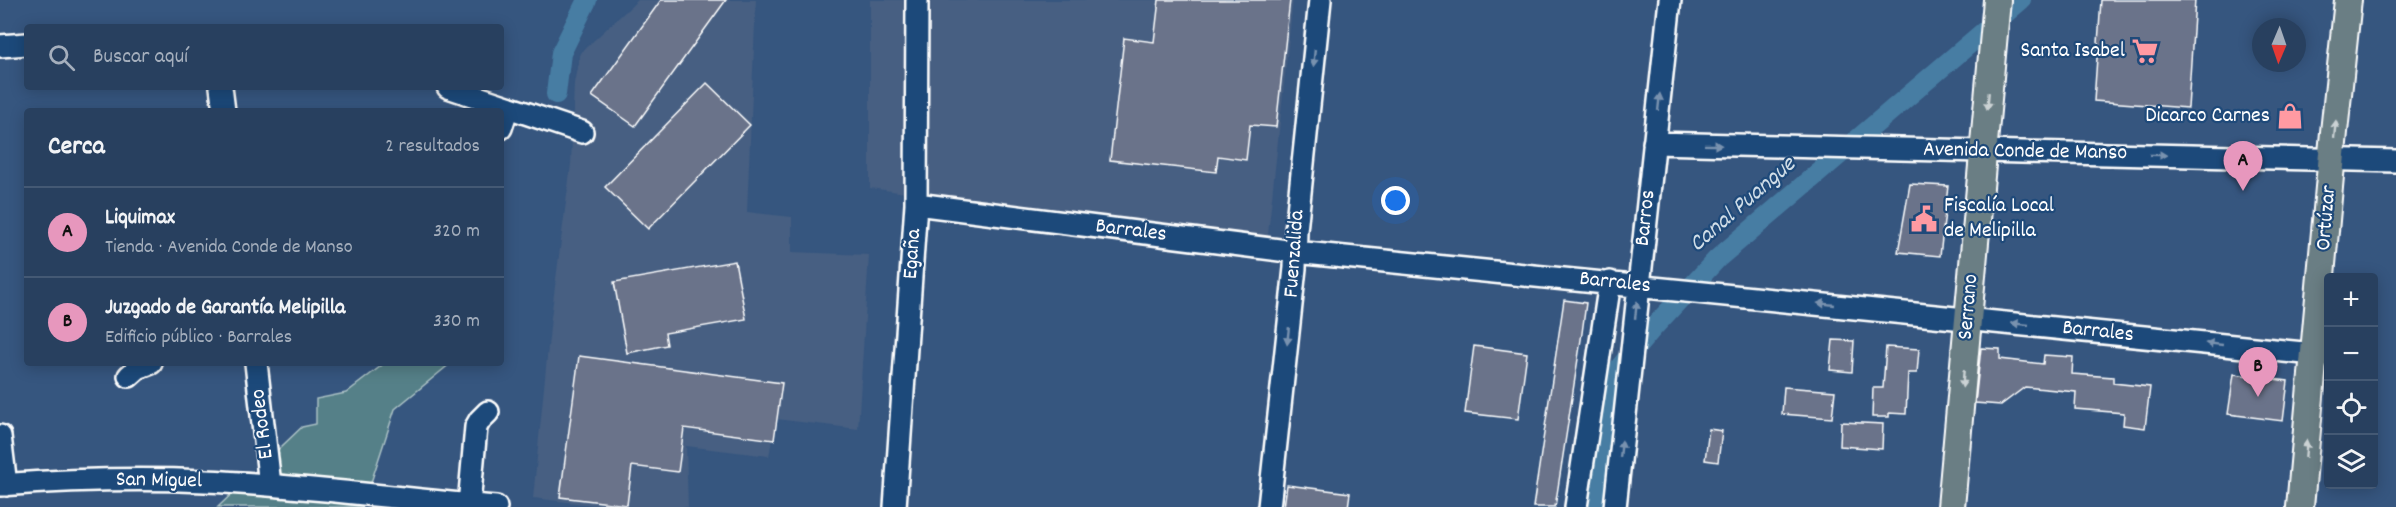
<!DOCTYPE html>
<html lang="es">
<meta charset="utf-8">
<style>
:root{--surface:#28405f;--page:#344b68;--text:#f1f3f6;--muted:#a5afbd;--line:#445974;--accent:#e797bd}
body{margin:0;font-family:Dekko,sans-serif;background:var(--page);color:var(--text)}
.controls{position:absolute;right:18px;bottom:18px;display:grid;overflow:hidden;border-radius:6px;box-shadow:0 3px 15px #0003}
.controls button{width:54px;height:54px;display:grid;place-items:center;padding:0;border:0;border-bottom:2px solid var(--line);background:var(--surface);color:var(--text);font:30px sans-serif}
.compass{position:absolute;left:2252px;top:18px;width:54px;height:54px;border-radius:50%;background:var(--surface);box-shadow:0 3px 15px #0003;rotate:182deg}
.you{position:absolute;left:1396px;top:201px;width:21px;height:21px;margin:-15px;border:4px solid #fff;border-radius:50%;background:#1a73e8;box-shadow:0 0 0 9px #1a73e833}
.badge{display:grid;place-items:center;width:39px;height:39px;border-radius:50%;background:var(--accent);color:#111;font-size:20px;font-weight:700}
.pin{position:absolute;translate:-50% -50px;filter:drop-shadow(0 2px 3px #0008)}
.pin::after{content:'';position:absolute;top:32px;width:21px;height:18px;background:inherit;clip-path:polygon(0 0,100% 0,50% 100%)}
.list{margin:0;padding:0;list-style:none}
h2{display:flex;justify-content:space-between;align-items:center;height:78px;margin:0;padding:0 24px;font-size:26px}
h2 small{font-size:20px;font-weight:400;color:var(--muted)}
.list li{display:grid;grid-template-columns:39px 1fr auto;gap:18px;align-items:center;box-sizing:border-box;height:90px;padding:0 24px;border-top:2px solid var(--line)}
.list b{display:block;font-size:22px;white-space:nowrap}
.list p{margin:0;font-size:20px;white-space:nowrap;color:var(--muted)}
.list em{font-size:20px;font-style:normal;color:var(--muted)}
.icon{flex:none;width:33px;height:33px;fill:none;stroke:currentColor;stroke-width:2;stroke-linecap:round;stroke-linejoin:round}
.map{position:relative;flex:none;width:2396px;height:507px;overflow:hidden}
.search{position:absolute;background:var(--surface);box-shadow:0 3px 15px #0003;left:24px;top:24px;width:480px;height:66px;display:flex;align-items:center;gap:15px;box-sizing:border-box;padding:0 21px;border-radius:6px;color:var(--muted);font-size:22px}
.panel{position:absolute;background:var(--surface);box-shadow:0 3px 15px #0003;left:24px;top:108px;width:480px;height:258px;border-radius:6px}
.map>svg:first-child{display:block}
.built{fill:#465f82}
.green{fill:#558088;stroke:#aac0c4;stroke-width:1.5}
.lines{fill:none;stroke-linecap:round;stroke-linejoin:round}
.canal{stroke:#477da3;stroke-width:20}
.building{fill:#6a738a;stroke:#fff;stroke-width:1.5}
.minor-casing{stroke:#fff;stroke-width:26}
.major-casing{stroke:#fff;stroke-width:30}
.minor{stroke:#1f4a7a;stroke-width:21}
.major{stroke:#6b7e84;stroke-width:26}
.oneway{fill:#7992af}
.oneway2{fill:#cbd2d4}
.labels{text-anchor:middle;dominant-baseline:central;stroke-width:4.5;stroke-linejoin:round;paint-order:stroke}
.poi-label{font-size:22px;fill:#fff;stroke:#1f4a7a;text-anchor:end}
.street-label{font-size:22px;fill:#fff;stroke:#1f4a7a}
.water-label{font-size:24px;font-style:italic;fill:#d1dee8;stroke:#1f4a7a}
</style>
<div class="map">
<svg width="2396" height="507" viewBox="0 0 2396 507">
<rect width="100%" height="100%" fill="#36567f"/>
<filter id="ink" filterUnits="userSpaceOnUse"><feTurbulence type="fractalNoise" baseFrequency=".0167" numOctaves="2"/><feDisplacementMap in="SourceGraphic" scale="12" xChannelSelector="R" yChannelSelector="G"/><feConvolveMatrix kernelMatrix="1 2 1 2 8 2 1 2 1" color-interpolation-filters="sRGB"/></filter>
<g filter="url(#ink)">
<path class="built" d="M638,0h118l-9,212 45,5v35l77,3 -11,174 -82,-10 -7,37 -83,-10 2,61h-79l-76,-9 18,-181 20,-153 3,-81 6,-30z
M870,0h423l-26,244 -397,-56z"/>
<path class="green" d="M385,363h66l-56,46 -32,98h-145l84,-80 14,-3v-25l30,-6z"/>
<g class="lines">
<path class="canal" d="M556,94l5,-41 26,-53
M1593,507l12,-95 7,-27 8,-18 32,-38 65,-70 304,-259"/>
</g>
<path class="building" d="M661,0h65l-91,126 -43,-30z
M1159,0h131l-14,127 -26,-2 -4,35 -28,-4 -2,16 -106,-12 14,-122 30,4z
M2101,0h94l-7,108 -94,-7z
M707,83l43,42 -102,104 -43,-42z
M1910,184l38,2 -8,70 -42,-4z
M735,261l11,58 -81,14 2,12 -40,8 -13,-71z
M1564,300l22,3 -4,30 -27,174h-22z
M1833,340l21,1 -2,31 -22,-2z
M1474,346l53,7 -9,66 -53,-6z
M1886,347l33,2 -2,24h-9l-2,41 -17,-1v4h-17l1,-29h10z
M1981,348l19,1v10l43,5 1,-9 29,2 -1,17 41,3v6l37,4 -5,41 -22,-3 1,-12 -49,-4 1,-17 -51,-5 -24,18 -26,-2z
M579,356l203,27 -8,57 -90,-12 -6,44 -46,-6 -5,39 -67,-8z
M2234,374l54,7 -5,40 -55,-7z
M1784,387l51,4 -3,27 -50,-4z
M1841,422l42,2 -1,25 -42,-3z
M1709,429l13,2 -4,31 -13,-2z
M1287,485l63,8 -2,14h-64z"/>
<g class="lines">
<g class="minor-casing">
<path id="minor" d="M0,46l27,-2
M221,87l3,24
M448,87l134,45
M501,128l7,-21
M1654,143l742,18
M916,204l379,48 1019,102
M256,363l14,122
M129,376l9,-8 13,-5
M0,436l6,49
M0,485c68,-5 137,-7 205,-4 98,4 194,18 291,26
M469,505l7,-78 4,-7 8,-8
M895,507l21,-303 1,-204
M1269,507l26,-239 1,-37 24,-231
M1576,507l34,-225
M1615,507l55,-507"/>
</g>
<g class="major-casing">
<path id="major" d="M1951,507l46,-507
M2300,507l34,-375 14,-132"/>
</g>
<use href="#minor" class="minor"/>
<use href="#major" class="major"/>
</g>
<defs><path id="oneway-solid" d="M-6-.8H1V-3.2L6.5 0L1 3.2V.8H-6Z" transform="scale(1.5)"/></defs>
<g class="oneway">
<use href="#oneway-solid" transform="translate(1314 58) rotate(96)"/>
<use href="#oneway-solid" transform="translate(1659 102) rotate(-84)"/>
<use href="#oneway-solid" transform="translate(1713 145) rotate(1)"/>
<use href="#oneway-solid" transform="translate(2158 155) rotate(1)"/>
<use href="#oneway-solid" transform="translate(1826 304) rotate(-174)"/>
<use href="#oneway-solid" transform="translate(1636 310) rotate(-84)"/>
<use href="#oneway-solid" transform="translate(2020 324) rotate(-174)"/>
<use href="#oneway-solid" transform="translate(1288 336) rotate(96)"/>
<use href="#oneway-solid" transform="translate(2214 344) rotate(-174)"/>
<use href="#oneway-solid" transform="translate(1621 449) rotate(-84)"/>
</g>
<g class="oneway2">
<use href="#oneway-solid" transform="translate(1988 101) rotate(95)"/>
<use href="#oneway-solid" transform="translate(2335 129) rotate(-84)"/>
<use href="#oneway-solid" transform="translate(1963 379) rotate(95)"/>
<use href="#oneway-solid" transform="translate(2306 449) rotate(-85)"/>
</g>
</g>
<defs>
<g id="supermarket-bare" transform="scale(2.07)"><path d="M-6-5.5h2.5l.6 2H6L4.5 2H-2.5L-4.4-4H-6ZM-1.5 3.2a1.3 1.3 0 1 0 .1 0ZM3 3.2a1.3 1.3 0 1 0 .1 0Z" fill="#ff9aa2" stroke="#1f4a7a" stroke-width="2.5" paint-order="stroke"/></g>
<g id="shop-bare" transform="scale(2.07)"><path d="M-5-2.5h2.3a2.7 3.5 0 0 1 5.4 0H5L5.5 6h-11ZM-1.5-2.5h3a1.5 2.3 0 0 0-3 0Z" fill="#ff9aa2" stroke="#1f4a7a" stroke-width="2.5" paint-order="stroke"/></g>
<g id="civic-bare" transform="scale(2.07)"><path d="M-.6-6.5H3V-4.5H.6V-3L4-1V1h2V6H-6V1h2V-1L-.6-3ZM-1.2 2.5V6h2.4V2.5Z" fill="#ff9aa2" stroke="#1f4a7a" stroke-width="2.5" paint-order="stroke"/></g>
</defs>
<g fill-rule="evenodd">
<use href="#supermarket-bare" x="2145" y="51"/>
<use href="#shop-bare" x="2290" y="116"/>
<use href="#civic-bare" x="1924" y="219"/>
</g>
<g class="labels">
<g class="poi-label">
<text x="2125" y="51">Santa Isabel</text>
<text x="2270" y="116">Dicarco Carnes</text>
<text x="1944" y="206" text-anchor="start">Fiscalía Local<tspan x="1944" dy="25">de Melipilla</tspan></text>
</g>
<g class="street-label">
<text transform="translate(2025 152) rotate(1)">Avenida Conde de Manso</text>
<text transform="translate(1646 218) rotate(-84)">Barros</text>
<text transform="translate(2327 218) rotate(-85)">Ortúzar</text>
<text transform="translate(1131 231) rotate(7)">Barrales</text>
<text transform="translate(913 254) rotate(-86)">Egaña</text>
<text transform="translate(1295 254) rotate(-86)">Fuenzalida</text>
<text transform="translate(1615 283) rotate(6)">Barrales</text>
<text transform="translate(1969 307) rotate(-85)">Serrano</text>
<text transform="translate(2098 332) rotate(6)">Barrales</text>
<text transform="translate(263 424) rotate(-97)">El Rodeo</text>
<text transform="translate(159 481) rotate(1)">San Miguel</text>
</g>
<g class="water-label">
<text transform="translate(1743 205) rotate(-41)">Canal Puangue</text>
</g>
</g>
</svg>
<div class="controls">
<button>+</button>
<button>−</button>
<button><svg class="icon" aria-label="locate" viewBox="0 0 24 24"><circle cx="12" cy="12" r="6"/><path d="M12 2v4M12 18v4M2 12h4M18 12h4"/></svg></button>
<button><svg class="icon" aria-label="layers" viewBox="0 0 24 24"><path d="M12 4l9 5-9 5-9-5zM3 14l9 5 9-5"/></svg></button>
</div>
<svg class="compass" viewBox="-18 -18 36 36"><path d="M0-13l5 13h-10z" fill="#e53935"/><path d="M0 13l5-13h-10z" fill="#a5afbd"/></svg>
<div class="you"></div>
<div class="pin badge" style="left:2243px;top:191px">A</div>
<div class="pin badge" style="left:2258px;top:397px">B</div>
<div class="search"><svg class="icon" aria-label="search" viewBox="0 0 24 24"><circle cx="10" cy="10" r="6"/><path d="M15 15l6 6"/></svg>Buscar aquí</div>
<section class="panel">
<h2>Cerca<small>2 resultados</small></h2>
<ul class="list">
<li><span class="badge">A</span><div><b>Liquimax</b><p>Tienda · Avenida Conde de Manso</p></div><em>320 m</em></li>
<li><span class="badge">B</span><div><b>Juzgado de Garantía Melipilla</b><p>Edificio público · Barrales</p></div><em>330 m</em></li>
</ul>
</section>
</div>
